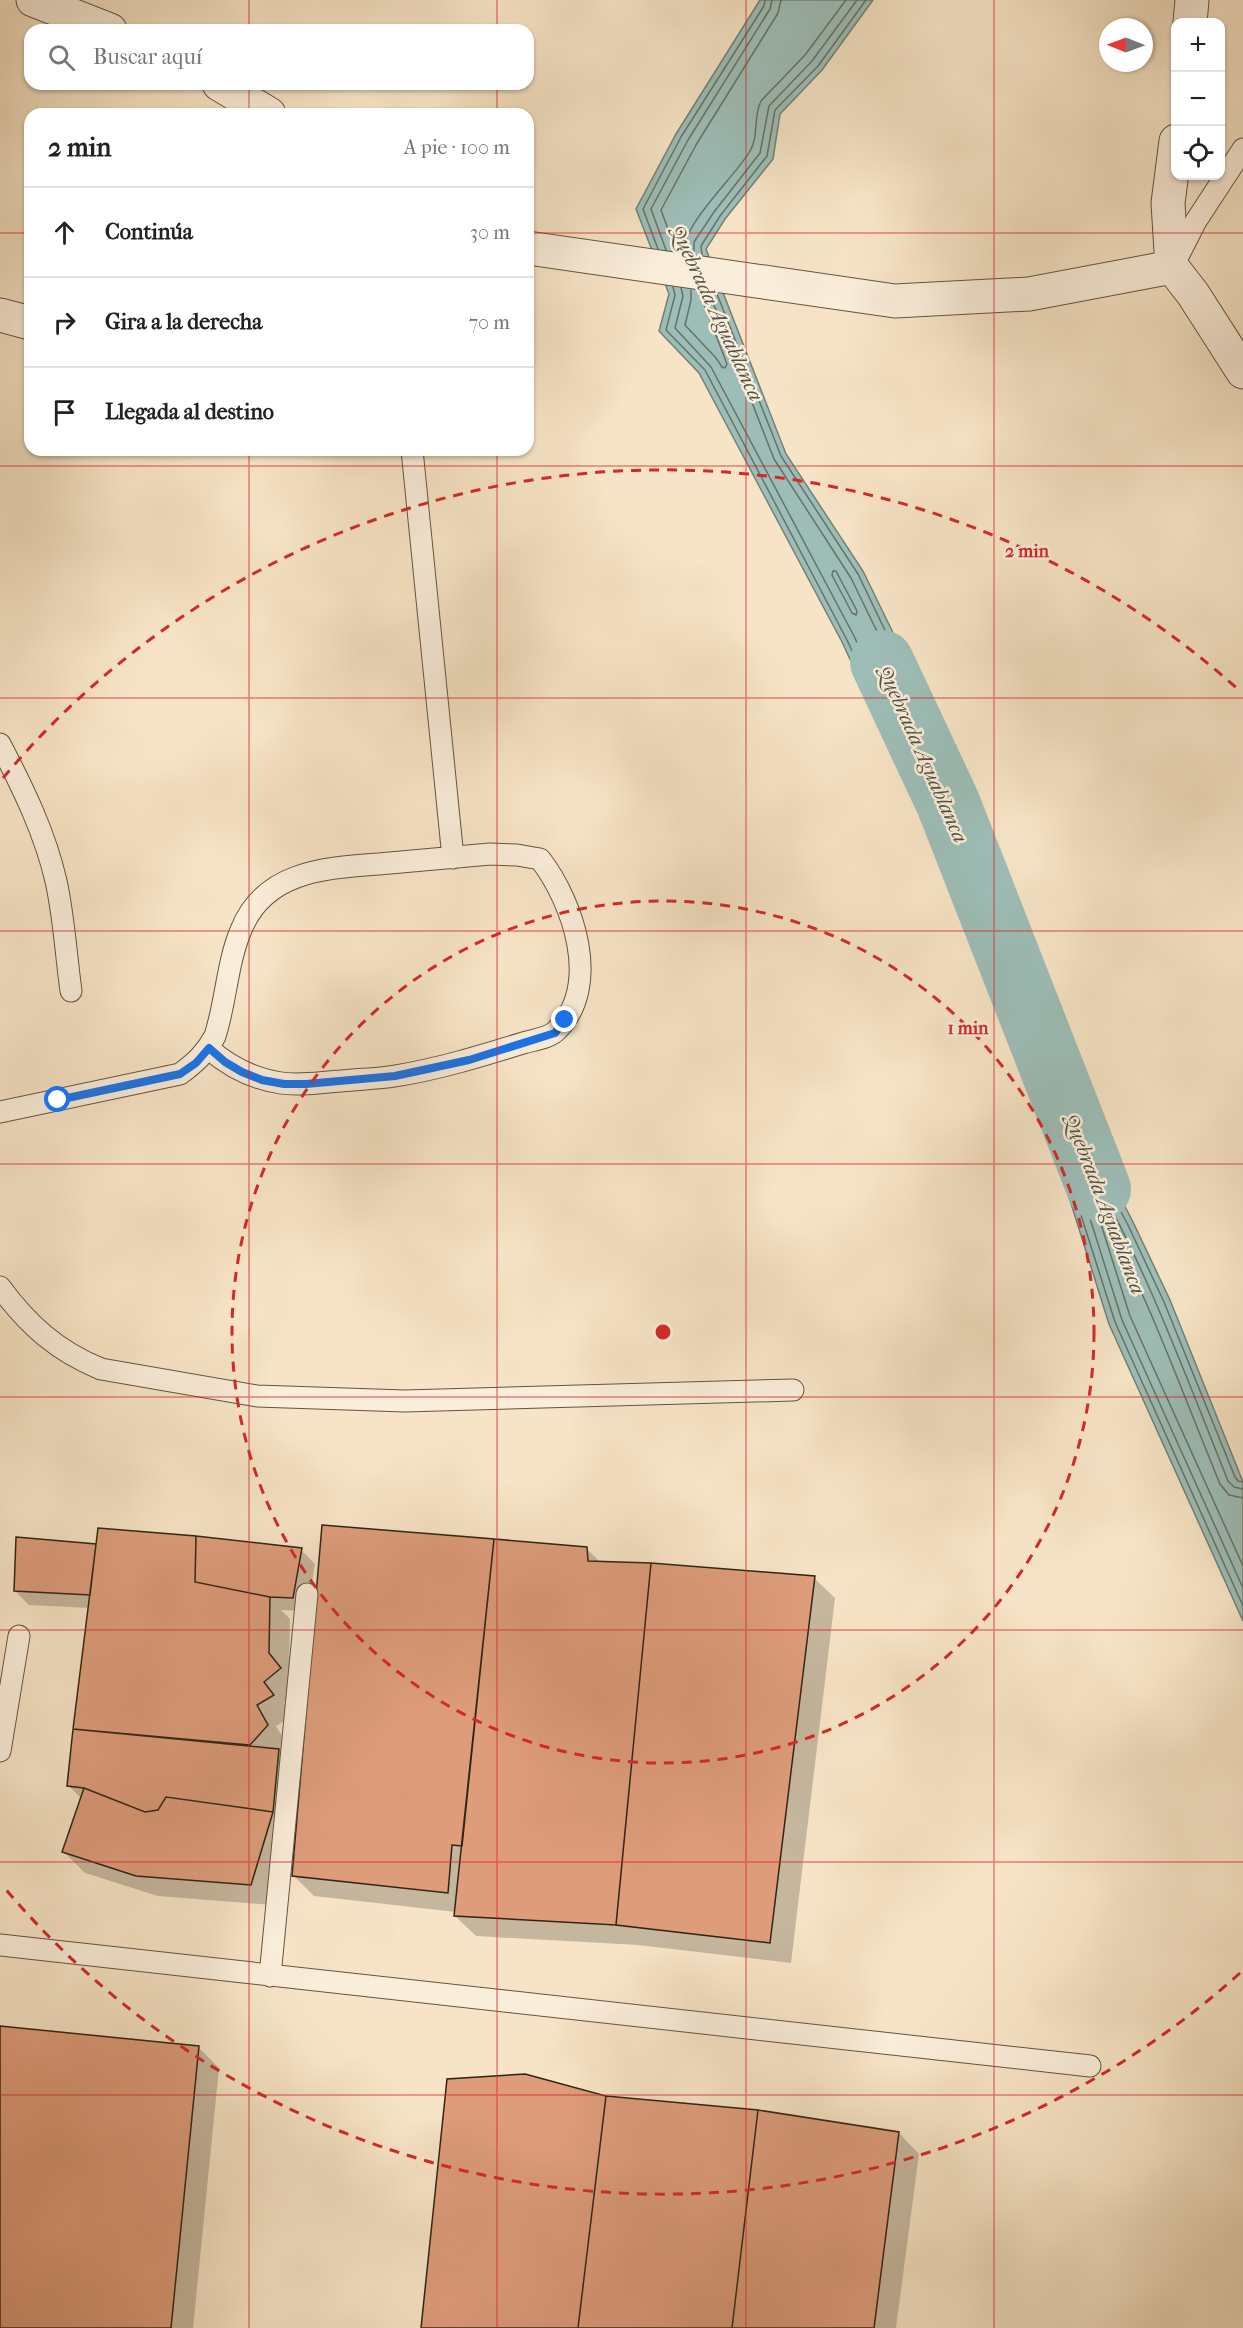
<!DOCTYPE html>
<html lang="es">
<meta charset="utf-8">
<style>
:root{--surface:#fff;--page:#f6f6f6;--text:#222;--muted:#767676;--line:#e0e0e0}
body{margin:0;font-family:"IM FELL French Canon",serif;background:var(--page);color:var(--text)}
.controls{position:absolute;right:18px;top:18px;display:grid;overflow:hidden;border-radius:12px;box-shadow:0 2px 4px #0004}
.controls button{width:54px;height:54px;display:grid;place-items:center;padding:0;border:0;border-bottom:2px solid var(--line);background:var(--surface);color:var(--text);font:30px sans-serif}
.compass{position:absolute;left:1099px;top:18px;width:54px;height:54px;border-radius:50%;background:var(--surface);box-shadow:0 2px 4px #0004;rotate:271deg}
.stop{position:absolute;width:18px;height:18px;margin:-14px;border:4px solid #1a73e8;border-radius:50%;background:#fff}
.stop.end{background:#1a73e8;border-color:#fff;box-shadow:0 2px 6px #0008}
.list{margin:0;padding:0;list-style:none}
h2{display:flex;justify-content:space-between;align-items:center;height:78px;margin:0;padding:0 24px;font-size:26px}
h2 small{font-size:20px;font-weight:400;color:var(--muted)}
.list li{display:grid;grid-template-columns:39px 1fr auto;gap:18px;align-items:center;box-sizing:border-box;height:90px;padding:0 24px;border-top:2px solid var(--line)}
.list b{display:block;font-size:22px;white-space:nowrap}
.list em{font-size:20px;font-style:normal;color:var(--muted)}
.icon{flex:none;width:33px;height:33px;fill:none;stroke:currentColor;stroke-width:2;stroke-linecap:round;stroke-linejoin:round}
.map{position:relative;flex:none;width:1243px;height:2328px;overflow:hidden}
.search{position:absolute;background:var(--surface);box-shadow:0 2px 4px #0004;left:24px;top:24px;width:510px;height:66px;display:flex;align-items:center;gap:15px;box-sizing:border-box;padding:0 21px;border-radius:18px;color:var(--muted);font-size:22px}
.panel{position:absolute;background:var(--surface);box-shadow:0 2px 4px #0004;left:24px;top:108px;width:510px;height:348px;border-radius:18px}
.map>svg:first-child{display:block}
.water{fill:#9dbeb8;stroke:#728077;stroke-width:1.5}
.shadow{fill:#0003}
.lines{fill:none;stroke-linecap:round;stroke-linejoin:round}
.shore{stroke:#687166;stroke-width:1.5}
.river{stroke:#9dbeb8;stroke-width:64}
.building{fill:#de9c7b;stroke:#322415;stroke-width:1.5}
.service-casing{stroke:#635441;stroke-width:23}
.minor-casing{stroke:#635441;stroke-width:35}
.service{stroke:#faedda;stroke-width:21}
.minor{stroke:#faedda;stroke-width:33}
.route{stroke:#1a73e8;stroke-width:8}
.grid{fill:none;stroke:#d62828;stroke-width:1.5;stroke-opacity:0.55}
.ring{fill:none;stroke:#d62828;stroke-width:3;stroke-dasharray:10 8}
.labels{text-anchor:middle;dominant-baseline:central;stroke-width:5;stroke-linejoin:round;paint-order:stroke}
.water-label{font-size:21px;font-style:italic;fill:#525246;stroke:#faedda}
.centre{fill:#d62828;stroke:#faedda;stroke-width:3}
.ring-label{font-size:18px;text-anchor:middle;font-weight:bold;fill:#d62828;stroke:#faedda;stroke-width:5;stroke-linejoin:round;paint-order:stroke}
</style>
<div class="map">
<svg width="1243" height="2328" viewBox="0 0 1243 2328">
<rect width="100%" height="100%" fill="#f7e4c6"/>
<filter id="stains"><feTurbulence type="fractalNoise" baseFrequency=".00333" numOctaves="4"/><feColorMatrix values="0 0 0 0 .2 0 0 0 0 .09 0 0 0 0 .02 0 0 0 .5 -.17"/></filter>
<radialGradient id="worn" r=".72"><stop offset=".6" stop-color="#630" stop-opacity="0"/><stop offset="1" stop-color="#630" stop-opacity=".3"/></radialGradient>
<path class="water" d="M760,0h113l-51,70 -42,44 -7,45 -48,60 -19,30 80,205 77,117 35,72 23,65 -2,60 61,126 70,186 50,78 33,64 37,78 73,182v139l-134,-297 -104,-330 -163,-352 -143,-269 -40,-42 10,-37 -33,-85 40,-75z"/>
<path class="shadow" d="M96,1546l205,4 14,14 -8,47 -26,-1 9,9 -1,56 12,14 -17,14 9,13 -17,10 12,20 -16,159 -114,-9 -73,-23 -21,-21 18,-53 -14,-14 22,-177 -61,-3 -14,-14z
M586,1548l15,15 213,15 21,20 -44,365 -153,-18 -162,-9 -21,-20 1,-4 -142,-16 -21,-21z
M0,2028l198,19 21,21 -26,260h-193z
M606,2098l293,35 20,21 -23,174h-474z"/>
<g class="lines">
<path class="shore" d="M658,249l-15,-40 38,-72 83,-131 1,-6
M666,250l-15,-41 37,-69 82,-131 2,-9
M676,251l-15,-41 35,-65 82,-132 3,-13
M684,252c-1,-29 51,-75 66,-101 9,-14 3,-35 11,-50l44,-46 41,-55
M694,254v-12l20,-30 46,-59 9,-47 43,-45 45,-61
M702,255l-1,-9 19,-30 47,-60 8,-46 43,-44 48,-66
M673,287l2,8 -9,35 39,40 142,270 60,129 4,2 2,-3 2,-59 -23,-64 -34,-71 -77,-118 -64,-162
M681,288l2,8 -8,32 36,39 143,269 47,102 4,1 2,-29 -22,-62 -34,-70 -77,-119 -65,-167
M691,290v10l-6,25 31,33 6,9 3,1 2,-4 -28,-73
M833,571h3l21,40 -1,4 -4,-2 -20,-38z
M932,816l4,1 45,97 -2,3 -4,-1 -44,-96z
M1243,1482l-5,-1 -3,-4 -71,-175 -36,-77 -34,-64 -48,-77 -4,-1 -2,3 75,236 128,284
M1243,1489l-9,-2 -6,-6c-47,-117 -90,-237 -158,-344l-3,-1 -2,3 57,181 121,268
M1243,1498l-14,-3 -9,-11c-37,-89 -69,-181 -115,-266l-3,-1 -2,4 30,95 113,250"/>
<path class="river" d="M882,662l66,141 151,386"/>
</g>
<path class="building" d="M322,1525l172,14 -32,307 -10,-1 -4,48 -156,-17z
M98,1528l98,8 -1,46 75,15 -1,56 12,15 -17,14 10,13 -17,10 11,20 -18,20 -177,-16z
M196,1536l106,12 -9,50 -23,-1 -75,-15z
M16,1537l80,7 -6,51 -76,-4z
M494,1539l93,8 1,14 63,2 -35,362 -162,-9z
M651,1563l164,13 -45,367 -154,-18z
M73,1729l206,20 -6,63 -107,-15 -8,13 -13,2 -61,-24 -17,-2z
M84,1788l61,24 13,-2 8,-13 107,15 -22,73 -115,-9 -74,-24z
M0,2026l199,20 -28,282h-171z
M525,2074l81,22 -28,232h-157l26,-249z
M606,2096l152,14 -26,218h-154z
M758,2110l141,22 -25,196h-142z"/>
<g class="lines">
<g class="service-casing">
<path id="service" d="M1174,264l22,-43 47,-72
M412,450l41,408
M0,744c23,44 45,89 56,137 8,36 10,74 15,110
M0,1112l180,-38c15,-11 26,-21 35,-38 11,-34 12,-73 26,-106 25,-63 92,-62 149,-67 33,-3 67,-6 100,-9l27,1 23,4c33,43 62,126 17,171 -7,8 -24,10 -34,13 -42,13 -84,26 -128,33 -18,3 -36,3 -54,5 -20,1 -40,5 -60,2 -28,-4 -51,-16 -72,-34
M0,1287c28,38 57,64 101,82l156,27 148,5 388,-11
M0,1751l19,-115
M0,1945l1090,121
M270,1976l37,-382"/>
</g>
<g class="minor-casing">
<path id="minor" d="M33,0l77,30
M1190,22l2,-22
M219,84l50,30
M1176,141l-8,62 4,64 21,27 50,78
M528,248l367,53 134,-7 143,-27
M0,315l30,8"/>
</g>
<use href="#service" class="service"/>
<use href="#minor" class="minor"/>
</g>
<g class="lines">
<path class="route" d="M58,1100l122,-26 16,-11 13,-15 16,14 17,10 20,8 22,4h22l89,-8 74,-16 86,-27 10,-13"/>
</g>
<path class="grid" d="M249,0v30M497,0v30M746,0v2328M994,0v2328M249,84v30M497,84v30M0,233h30M528,233h715M249,450v1878M497,450v1878M0,466h1243M0,698h1243M0,931h1243M0,1164h1243M0,1397h1243M0,1630h1243M0,1862h1243M0,2095h1243"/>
<g class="ring">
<circle cx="663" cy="1332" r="431"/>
<path d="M1240 1973A862 862 0 0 1 3 1886M3 778A862 862 0 0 1 1240 691"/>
</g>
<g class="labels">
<g class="water-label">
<text transform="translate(717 313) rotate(65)">Quebrada Aguablanca</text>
<text transform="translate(923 754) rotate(66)">Quebrada Aguablanca</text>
<text transform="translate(1105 1204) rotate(69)">Quebrada Aguablanca</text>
</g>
</g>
<circle cx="663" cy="1332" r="9" class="centre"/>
<g class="ring-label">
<text x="1027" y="557">2 min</text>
<text x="968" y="1034">1 min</text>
</g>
<rect width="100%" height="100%" filter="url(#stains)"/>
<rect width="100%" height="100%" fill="url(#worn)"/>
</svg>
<div class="controls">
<button>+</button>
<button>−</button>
<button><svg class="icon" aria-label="locate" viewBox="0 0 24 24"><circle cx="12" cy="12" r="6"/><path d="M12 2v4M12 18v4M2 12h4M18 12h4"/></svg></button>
</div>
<svg class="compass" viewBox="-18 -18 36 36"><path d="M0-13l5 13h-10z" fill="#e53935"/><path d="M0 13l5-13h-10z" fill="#767676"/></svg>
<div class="stop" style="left:58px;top:1100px"></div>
<div class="stop end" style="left:565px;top:1020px"></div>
<div class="search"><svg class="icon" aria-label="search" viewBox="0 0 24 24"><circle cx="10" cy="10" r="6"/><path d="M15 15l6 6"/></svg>Buscar aquí</div>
<section class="panel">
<h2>2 min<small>A pie · 100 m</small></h2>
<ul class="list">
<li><svg class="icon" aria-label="ahead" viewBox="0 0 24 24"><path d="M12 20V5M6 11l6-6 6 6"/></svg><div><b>Continúa</b></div><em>30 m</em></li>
<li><svg class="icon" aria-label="right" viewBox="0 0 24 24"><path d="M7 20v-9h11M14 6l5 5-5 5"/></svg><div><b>Gira a la derecha</b></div><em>70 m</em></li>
<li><svg class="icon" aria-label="arrive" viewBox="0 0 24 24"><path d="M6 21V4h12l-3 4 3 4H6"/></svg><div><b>Llegada al destino</b></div></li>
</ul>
</section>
</div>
